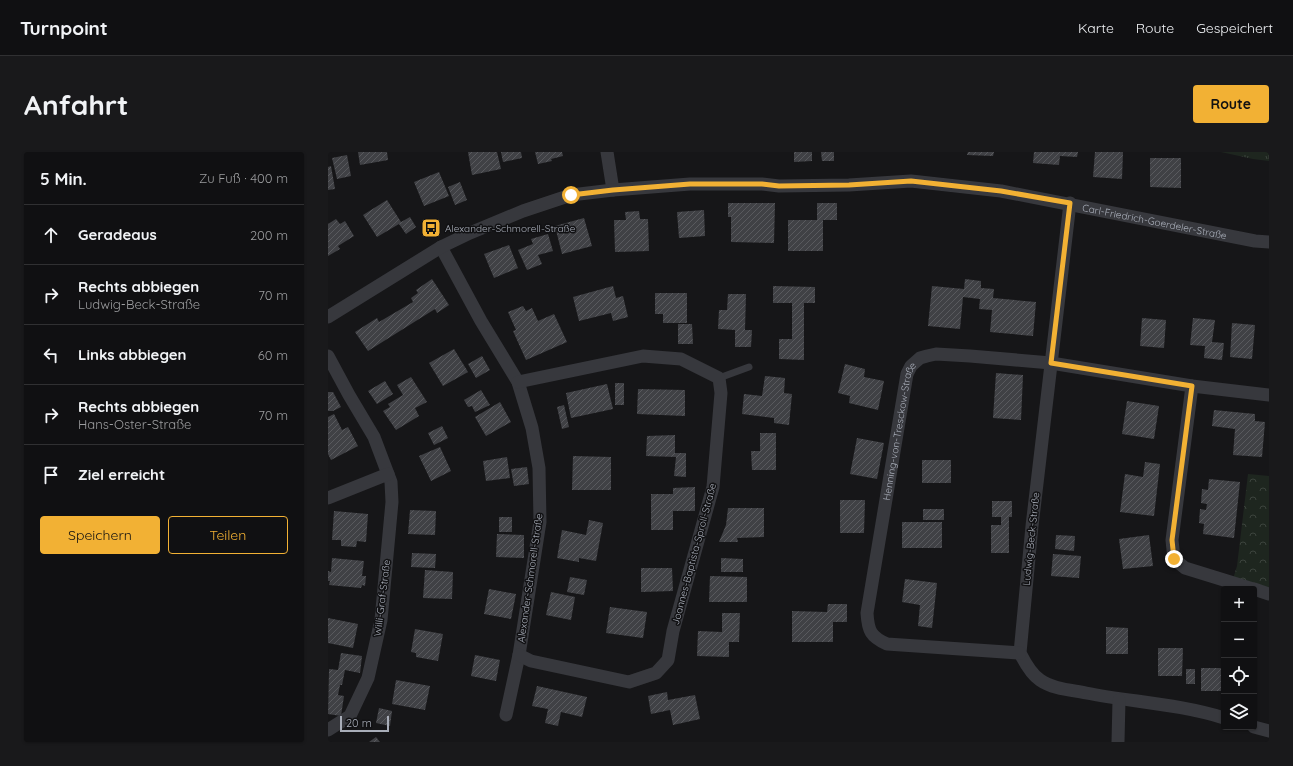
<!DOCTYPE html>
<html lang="de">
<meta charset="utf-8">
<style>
:root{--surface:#101012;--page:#19191b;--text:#f1f3f6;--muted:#9c9d9f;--line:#303032;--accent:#f2b134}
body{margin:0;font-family:Quicksand,sans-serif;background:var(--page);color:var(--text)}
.controls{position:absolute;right:12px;bottom:12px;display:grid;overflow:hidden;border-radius:4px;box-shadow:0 1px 3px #0004}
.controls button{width:36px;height:36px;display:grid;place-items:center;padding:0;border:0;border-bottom:1px solid var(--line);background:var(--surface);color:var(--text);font:20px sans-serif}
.scale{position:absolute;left:12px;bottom:10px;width:49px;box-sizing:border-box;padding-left:4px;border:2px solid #a8adb8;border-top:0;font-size:11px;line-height:14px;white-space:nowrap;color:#a8adb8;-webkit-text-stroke:3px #111113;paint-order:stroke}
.stop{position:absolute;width:12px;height:12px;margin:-9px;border:3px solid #f2b134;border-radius:50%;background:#fff}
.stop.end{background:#f2b134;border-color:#fff;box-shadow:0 1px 4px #0008}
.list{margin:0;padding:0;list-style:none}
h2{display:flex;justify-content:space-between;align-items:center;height:52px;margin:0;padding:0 16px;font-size:17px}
h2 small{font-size:13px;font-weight:400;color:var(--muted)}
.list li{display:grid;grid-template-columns:26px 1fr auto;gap:12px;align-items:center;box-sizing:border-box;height:60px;padding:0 16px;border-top:1px solid var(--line)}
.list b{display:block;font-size:15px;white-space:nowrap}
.list p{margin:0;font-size:13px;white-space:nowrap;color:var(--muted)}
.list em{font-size:13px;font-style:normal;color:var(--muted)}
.actions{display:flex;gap:8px;padding:12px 16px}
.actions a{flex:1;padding:9px 0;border:1px solid var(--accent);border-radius:4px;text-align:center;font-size:14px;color:var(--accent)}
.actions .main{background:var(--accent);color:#111}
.icon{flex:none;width:22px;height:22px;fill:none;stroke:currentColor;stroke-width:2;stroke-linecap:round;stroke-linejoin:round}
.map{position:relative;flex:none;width:941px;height:590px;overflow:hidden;border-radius:4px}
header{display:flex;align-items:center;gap:24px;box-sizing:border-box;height:56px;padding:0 20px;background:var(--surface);border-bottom:1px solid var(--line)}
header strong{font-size:19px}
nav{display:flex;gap:22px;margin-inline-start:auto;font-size:14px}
.intro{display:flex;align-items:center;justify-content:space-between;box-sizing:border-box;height:96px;padding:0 24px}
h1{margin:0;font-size:28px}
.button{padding:10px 18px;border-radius:4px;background:var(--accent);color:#111;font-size:14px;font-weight:700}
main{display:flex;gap:24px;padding:0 24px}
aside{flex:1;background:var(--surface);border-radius:4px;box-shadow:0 1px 3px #0004}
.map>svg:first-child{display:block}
.grass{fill:url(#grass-tufts)}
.park{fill:url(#park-crowns)}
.building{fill:url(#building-hatch)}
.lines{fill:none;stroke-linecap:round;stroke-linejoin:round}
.service{stroke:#37383d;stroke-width:7}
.minor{stroke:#37383d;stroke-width:13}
.route{stroke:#f2b134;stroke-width:5}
.labels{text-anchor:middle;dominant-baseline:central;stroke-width:3;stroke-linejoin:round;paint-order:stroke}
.street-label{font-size:10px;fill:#a8adb8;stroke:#111113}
.poi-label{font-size:10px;fill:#a8adb8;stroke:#111113;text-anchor:start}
</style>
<header>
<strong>Turnpoint</strong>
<nav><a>Karte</a><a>Route</a><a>Gespeichert</a></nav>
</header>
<div class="intro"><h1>Anfahrt</h1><a class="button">Route</a></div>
<main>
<aside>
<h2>5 Min.<small>Zu Fuß · 400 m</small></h2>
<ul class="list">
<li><svg class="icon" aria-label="ahead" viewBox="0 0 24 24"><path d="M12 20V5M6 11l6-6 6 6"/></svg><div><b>Geradeaus</b></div><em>200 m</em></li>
<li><svg class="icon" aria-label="right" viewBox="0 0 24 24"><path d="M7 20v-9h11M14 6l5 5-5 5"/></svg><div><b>Rechts abbiegen</b><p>Ludwig-Beck-Straße</p></div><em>70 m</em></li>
<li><svg class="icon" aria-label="left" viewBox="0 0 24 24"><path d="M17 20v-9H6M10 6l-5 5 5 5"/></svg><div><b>Links abbiegen</b></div><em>60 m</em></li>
<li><svg class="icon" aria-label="right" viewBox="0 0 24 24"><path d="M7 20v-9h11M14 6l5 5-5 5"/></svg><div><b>Rechts abbiegen</b><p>Hans-Oster-Straße</p></div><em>70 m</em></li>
<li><svg class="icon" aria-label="arrive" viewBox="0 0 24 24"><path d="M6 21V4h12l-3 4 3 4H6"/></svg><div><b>Ziel erreicht</b></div></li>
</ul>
<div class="actions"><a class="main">Speichern</a><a>Teilen</a></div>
</aside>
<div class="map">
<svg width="941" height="590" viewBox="0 0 941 590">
<defs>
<pattern id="grass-tufts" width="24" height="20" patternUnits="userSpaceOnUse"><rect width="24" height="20" fill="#1e261f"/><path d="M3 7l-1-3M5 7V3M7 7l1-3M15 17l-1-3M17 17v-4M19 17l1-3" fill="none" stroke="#3c433d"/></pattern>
<pattern id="park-crowns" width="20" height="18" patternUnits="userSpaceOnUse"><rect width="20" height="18" fill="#1e261f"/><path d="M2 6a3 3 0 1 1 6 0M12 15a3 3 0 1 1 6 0" fill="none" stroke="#3c433d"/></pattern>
<pattern id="building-hatch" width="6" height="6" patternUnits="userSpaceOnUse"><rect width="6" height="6" fill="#404145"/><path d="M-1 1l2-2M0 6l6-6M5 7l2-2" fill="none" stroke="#595a5e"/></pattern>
</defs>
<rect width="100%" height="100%" fill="#161618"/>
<path class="grass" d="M893,0h48v9l-16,-2z"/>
<path class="park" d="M920,322l21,2v113l-36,-10 4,-13z"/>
<path class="building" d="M30,0h29l1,8 -28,5z
M140,0h29l4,17 -29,6z
M173,0h20l1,6 -19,4z
M207,0h27l1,4 -12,3 1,2 -14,3z
M466,0h18v9l-18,1z
M493,0h13v9h-12z
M640,0h26l-1,4 -26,-1z
M706,0h44l-1,5 -17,-1 -1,9 -26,-2z
M767,0h28l-1,27 -29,-2z
M19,3l4,21 -14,3 -5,-21z
M822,6h31v30l-31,-1z
M3,14l4,23 -7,1v-23z
M111,20l10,24 -25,10 -10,-24z
M132,30l7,18 -12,5 -7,-18z
M59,48l14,22 9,-5 6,10 -10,7 -7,-10 -22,13 -14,-22z
M400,51h47l-1,40 -43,-1v-25h-3z
M489,51h20v17h-14v31h-35v-31h29z
M376,58l1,26 -26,2 -2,-26z
M311,59l1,8h8l1,32 -34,1 -1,-32h12l-1,-8z
M256,66l8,28 -30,8 -7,-28z
M8,67l4,5 5,-3 9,15 -16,10 2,3 -12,7v-32z
M220,82l5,17 -15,4 4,9 -15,6 -9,-20 15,-6 -2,-5z
M181,93l9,23 -24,10 -10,-24z
M104,127l17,26 -12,8 -2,-4 -67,42 -13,-19 22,-14 2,4 34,-20 -2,-4 7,-5 -2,-3z
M637,127l16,2v7l13,1 -1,9 43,4 -3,34 -43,-4 2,-22 -13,-1 1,-10 -17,-2 -3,32 -32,-3 4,-40 32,3z
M285,134l3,12 7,-2 5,21 -15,4 -2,-8 -32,8 -6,-24z
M445,134l42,1v16h-11v57l-25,-1v-20h13v-36h-19z
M327,141h32v30h-24v-9h-8z
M400,142h18l-1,36h7l-1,17h-16v-17l-17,-1 1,-19h8z
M195,154l3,5 6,-3 6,13 16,-7 13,28 -41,18 -13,-29 3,-1 -8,-18z
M814,166l24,2 -2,28 -24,-2z
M865,166l22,2 -3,22 12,1 -2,17 -18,-2 1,-12 -15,-1z
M904,171l23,2 -3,34 -22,-2z
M350,172h14l1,20h-15z
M126,197l14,23 -25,14 -14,-23z
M154,204l8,14 -14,8 -8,-14z
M517,212l20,5 -1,8 20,4 -6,29 -29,-7 1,-7 -12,-3z
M668,221l27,2 -2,45 -28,-2z
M437,224l20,2 -1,15 8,1 -3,31 -15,-2v-5l-32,-4 2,-20 18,2z
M83,225l16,25 -12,6 4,8 -23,14 -13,-19 7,-4 -2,-3 15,-9 -6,-10z
M57,229l8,13 -16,10 -9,-13z
M287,231h9v22h-9z
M279,232l6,25 -42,9 -5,-25z
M310,237l47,1v26l-48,-2z
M153,238l9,15 -15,7 -3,-6 -4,1 -4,-7z
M0,240h5l8,15 -8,4h-5z
M799,249l32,5 -5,33 -32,-5z
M172,250l11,20 -25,14 -11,-19z
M236,253l5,22 -7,2 -5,-22z
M886,258l41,4v7l10,1 -3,35 -29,-2 2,-26 -23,-3z
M6,262l8,16 6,-3 10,19 -27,14 -3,-6v-37z
M114,274l6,12 -14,7 -6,-12z
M432,281h16v37h-24l-1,-19h9z
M347,283v18h11v24l-12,-1 2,-19 -30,-1 1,-20z
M529,286l27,5 -7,36 -27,-5z
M112,295l11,24 -20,10 -12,-25z
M245,304l38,1v33h-39z
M179,305l3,21 -24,3 -3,-20z
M594,308h29v23h-29z
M817,310l15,2 -6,52 -34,-4 5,-38 18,3z
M199,315l2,17 -15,2 -3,-17z
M881,327l31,3 -6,56 -31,-4 1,-10 -5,-1 1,-14 6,1 1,-6 -6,-1 1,-14 6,1z
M367,335v24h-22v19h-22v-36h22v-6z
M512,348h25l-1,33h-24z
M664,349h20v16h-3v36h-18v-28h10v-8h-9z
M400,356h36v29l-27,1 1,4h-19l7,-17z
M595,357h21v11h-21z
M82,358l26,1 -1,24 -27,-1z
M6,359l34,3 -2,28 -9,-1 -1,6 -15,-1v-6h-9z
M171,365h13v15h-13z
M261,368l14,3 -7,38 -17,-3v4l-22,-4 5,-28 24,5z
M574,370h40v26h-40z
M169,382l27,1v23l-28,-1z
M728,383l19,1 -1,15 -19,-2z
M821,383l4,31 -30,3 -4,-30z
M84,401l24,1 -1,14 -24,-1z
M725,402l28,2 -2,22 -28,-2z
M4,406l32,3 -2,15h4l-1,10 -3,-1 -1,3 -32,-3 1,-4h-2v-10l3,1z
M393,406l22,1v13h-22z
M313,416h31l1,23 -32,1z
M97,418l28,2 -1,27 -29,-1z
M382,424l37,1v25h-38z
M242,425l17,3 -3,15 -17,-3z
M577,427l32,4 -5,45 -14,-2 2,-21 -18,-3z
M161,437l27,5 -5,25 -27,-5z
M223,440l24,5 -4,23 -25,-5z
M500,452h19v18h-14v20h-41v-31l35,1z
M282,455l37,5 -4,26 -37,-5z
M394,461h18l-1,29h-10v15l-32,-1 1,-25 24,1z
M0,466l30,6 -5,24 -25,-5z
M778,475l22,1v26h-22z
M87,477l28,5 -5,27 -22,-4v-4l-5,-1z
M830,496h25l-1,28h-24z
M13,501l21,3 -2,17 -15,-3 -3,15h-2l-2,10 6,1 -3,20 -13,-2 1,-45 9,1z
M147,503l25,5 -4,21 -25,-5z
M873,516h22l-1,23h-21z
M858,517h9v15h-9z
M68,528l34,6 -5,24 -33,-6z
M209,534l50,11 -5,20 -21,-5 -3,14 -13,-3 3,-14 -16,-3z
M339,540l1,8 27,-5 5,24 -27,6 -3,-15 -19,4 -3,-18z
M51,556l13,3 -2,15 -14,-3z
M48,585l4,5h-11z"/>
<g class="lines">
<path class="service" d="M391,226l30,-11"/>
<g class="minor">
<path d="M279,0l6,38"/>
<path d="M742,51l-38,323 -12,127c5,10 11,21 20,27 13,9 31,10 46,13 46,9 93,11 138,25"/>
<path d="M113,95l40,74 37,61 14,46 7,40 1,54 -21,133 -13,60"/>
<path id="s1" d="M0,165l113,-70 29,-14 53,-22 48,-16 42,-5 77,-6h72l17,2 70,-1 62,-4 90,10 254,50 14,1"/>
<path d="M0,204l21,39 25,42 17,45 1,20 -11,118 -13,58 -18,38 -22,14"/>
<path d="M190,230l125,-26 38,3 38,19 2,15 -8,94 -40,144 -5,29 -12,13 -27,9 -98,-21 -12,-6"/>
<path d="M864,234l-20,154 2,19 11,9 68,21"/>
<path d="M0,346l60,-24"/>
<path d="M926,437l15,5"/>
<path id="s2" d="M692,501l-133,-9c-16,-7 -19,-13 -20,-31l40,-239 4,-8 9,-8 7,-2 9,-2 34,2 81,7 141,23 77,9"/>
<path d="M926,575l15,4"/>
<path d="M790,590l1,-42"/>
</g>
</g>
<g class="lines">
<path class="route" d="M243,43l42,-5 77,-6h72l17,2 70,-1 62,-4 90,10 69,12 -19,160 141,23 -20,154 2,19"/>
</g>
<defs>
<g id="bus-square" transform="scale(1)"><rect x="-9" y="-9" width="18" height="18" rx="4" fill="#f2b134" stroke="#111113"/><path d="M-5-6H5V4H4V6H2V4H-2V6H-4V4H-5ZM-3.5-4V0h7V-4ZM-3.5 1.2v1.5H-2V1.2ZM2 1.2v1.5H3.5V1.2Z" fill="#111"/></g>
</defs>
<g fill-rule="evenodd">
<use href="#bus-square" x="103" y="76"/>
</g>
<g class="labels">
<g class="street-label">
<text stroke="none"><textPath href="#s1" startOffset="861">Carl-Friedrich-Goerdeler-Straße</textPath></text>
<text stroke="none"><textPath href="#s2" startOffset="358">Henning-von-Tresckow-Straße</textPath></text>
<text transform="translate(703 387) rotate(-84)">Ludwig-Beck-Straße</text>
<text transform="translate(366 402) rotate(-75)">Joannes-Baptista-Sproll-Straße</text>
<text transform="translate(202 426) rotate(-82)">Alexander-Schmorell-Straße</text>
<text transform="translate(54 446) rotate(-83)">Willi-Graf-Straße</text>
</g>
<g class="poi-label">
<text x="117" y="76">Alexander-Schmorell-Straße</text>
</g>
</g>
</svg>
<div class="controls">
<button>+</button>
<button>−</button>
<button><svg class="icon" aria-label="locate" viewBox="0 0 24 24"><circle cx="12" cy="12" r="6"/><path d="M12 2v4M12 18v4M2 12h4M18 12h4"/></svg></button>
<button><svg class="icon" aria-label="layers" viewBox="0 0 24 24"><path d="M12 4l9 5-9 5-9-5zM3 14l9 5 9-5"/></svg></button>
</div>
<div class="scale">20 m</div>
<div class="stop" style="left:243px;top:43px"></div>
<div class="stop end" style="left:846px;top:407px"></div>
</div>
</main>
